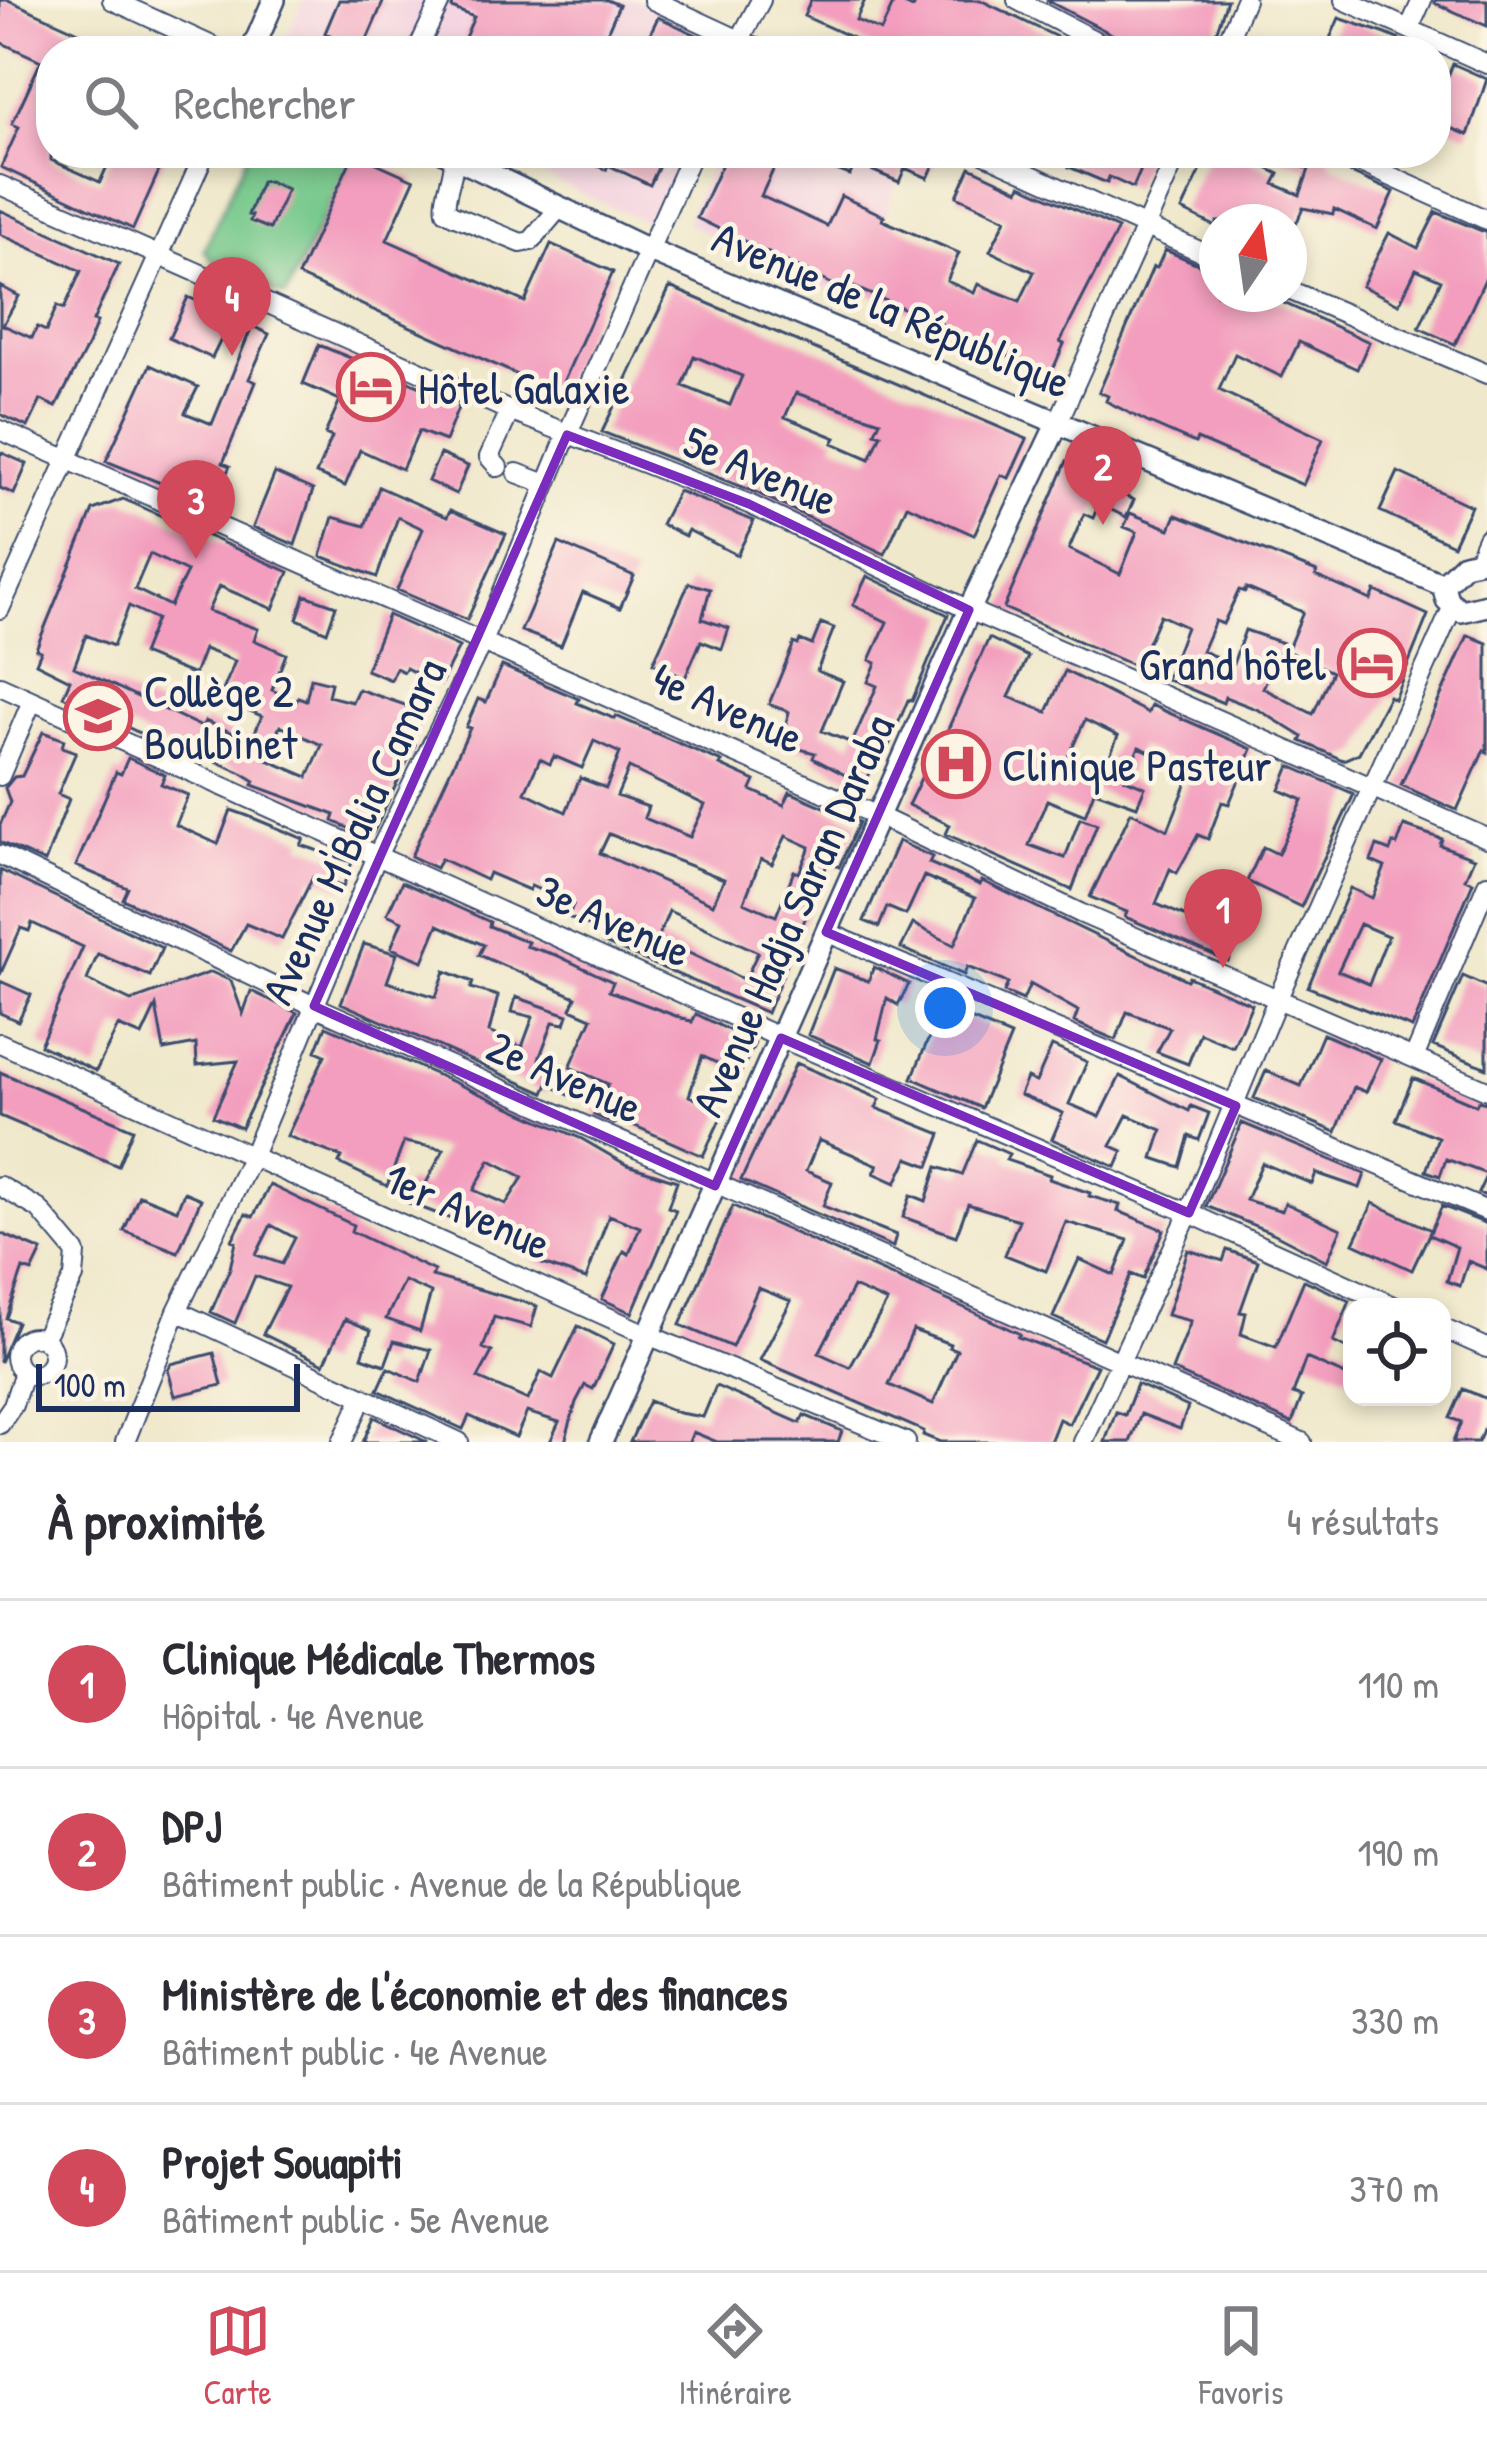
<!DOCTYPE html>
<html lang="fr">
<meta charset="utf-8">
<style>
:root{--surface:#fff;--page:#f2f2f3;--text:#2b2b33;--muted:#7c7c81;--line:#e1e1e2;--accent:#d1495b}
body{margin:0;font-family:"Patrick Hand",sans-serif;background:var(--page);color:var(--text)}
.controls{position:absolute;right:36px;bottom:36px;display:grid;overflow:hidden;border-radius:24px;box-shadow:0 6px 18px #0003}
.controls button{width:108px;height:108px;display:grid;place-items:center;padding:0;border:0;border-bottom:3px solid var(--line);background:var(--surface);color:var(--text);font:60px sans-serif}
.compass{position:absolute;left:1199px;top:204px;width:108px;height:108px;border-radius:50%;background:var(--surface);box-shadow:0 6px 18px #0003;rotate:13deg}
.scale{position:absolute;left:36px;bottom:30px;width:264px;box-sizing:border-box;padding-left:12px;border:6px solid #1b2f5e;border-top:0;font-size:33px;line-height:42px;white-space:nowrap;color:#1b2f5e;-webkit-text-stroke:9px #fcf5e5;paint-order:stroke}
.you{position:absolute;left:945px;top:1008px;width:42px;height:42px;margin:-30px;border:9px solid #fff;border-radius:50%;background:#1a73e8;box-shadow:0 0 0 18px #1a73e833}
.badge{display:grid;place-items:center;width:78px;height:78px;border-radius:50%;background:var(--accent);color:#fff;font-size:39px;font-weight:700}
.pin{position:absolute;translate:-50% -99px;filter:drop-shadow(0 3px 6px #0008)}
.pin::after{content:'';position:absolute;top:63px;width:42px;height:36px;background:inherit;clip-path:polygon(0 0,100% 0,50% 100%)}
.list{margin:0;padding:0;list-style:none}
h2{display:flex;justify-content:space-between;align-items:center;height:156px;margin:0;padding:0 48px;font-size:51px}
h2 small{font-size:39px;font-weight:400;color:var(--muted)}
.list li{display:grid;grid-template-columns:78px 1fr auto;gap:36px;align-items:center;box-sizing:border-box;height:168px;padding:0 48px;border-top:3px solid var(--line)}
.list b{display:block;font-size:45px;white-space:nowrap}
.list p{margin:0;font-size:39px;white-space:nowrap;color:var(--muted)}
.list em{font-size:39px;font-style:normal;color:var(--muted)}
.icon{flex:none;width:66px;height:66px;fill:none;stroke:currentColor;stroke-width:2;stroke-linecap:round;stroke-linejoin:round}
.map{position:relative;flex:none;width:1487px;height:1442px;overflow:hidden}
.search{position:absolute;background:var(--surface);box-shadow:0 6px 18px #0003;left:36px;right:36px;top:36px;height:132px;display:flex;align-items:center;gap:30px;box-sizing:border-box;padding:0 42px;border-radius:48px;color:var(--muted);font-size:45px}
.sheet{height:828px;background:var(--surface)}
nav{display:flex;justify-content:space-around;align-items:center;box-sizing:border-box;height:168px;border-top:3px solid var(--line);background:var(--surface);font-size:33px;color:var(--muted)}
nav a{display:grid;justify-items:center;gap:6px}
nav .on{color:var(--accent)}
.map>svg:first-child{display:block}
.built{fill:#f3cfe0}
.green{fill:#75c88b;stroke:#487c74;stroke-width:3}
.building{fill:#f39ebe;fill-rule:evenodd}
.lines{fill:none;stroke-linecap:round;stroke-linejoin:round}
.minor-casing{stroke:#3b4b6e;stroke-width:22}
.major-casing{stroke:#3b4b6e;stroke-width:26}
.minor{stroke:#fff;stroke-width:18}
.major{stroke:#fff;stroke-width:21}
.marked{fill:none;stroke:#7b2cbf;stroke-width:9;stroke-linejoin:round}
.labels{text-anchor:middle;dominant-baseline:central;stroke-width:9;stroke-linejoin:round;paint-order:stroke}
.street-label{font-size:45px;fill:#1b2f5e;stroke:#fcf5e5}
.poi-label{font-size:45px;fill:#1b2f5e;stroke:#fcf5e5;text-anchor:start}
</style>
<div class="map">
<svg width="1487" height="1442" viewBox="0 0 1487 1442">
<rect width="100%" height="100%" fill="#fcf5e5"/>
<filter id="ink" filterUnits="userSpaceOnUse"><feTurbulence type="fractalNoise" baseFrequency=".00833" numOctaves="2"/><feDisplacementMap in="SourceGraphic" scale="24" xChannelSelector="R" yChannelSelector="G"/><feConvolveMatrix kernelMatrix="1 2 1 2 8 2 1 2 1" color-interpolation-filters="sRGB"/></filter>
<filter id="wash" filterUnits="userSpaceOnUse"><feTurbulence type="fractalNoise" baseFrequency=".004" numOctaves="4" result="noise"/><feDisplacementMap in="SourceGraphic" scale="48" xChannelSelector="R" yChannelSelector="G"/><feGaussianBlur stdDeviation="2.7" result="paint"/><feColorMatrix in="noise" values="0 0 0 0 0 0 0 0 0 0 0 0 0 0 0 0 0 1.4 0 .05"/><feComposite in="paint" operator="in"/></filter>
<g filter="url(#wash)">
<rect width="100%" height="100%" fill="#efe8cb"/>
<path class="built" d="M304,0h332l100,45 -2,6h-453z
M493,153h194l-33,73z
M717,153h193l-60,147 -164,-77z"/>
<path class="green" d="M248,153l106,2 -69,141 -66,-28 -15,-18z"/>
<g id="blocks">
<path class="building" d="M0,0h8l88,40 -5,11h-40v109l49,22 13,-29h54l-34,76 -132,-62 18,-40 -7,-3 29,-63 -41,-19z
M339,0h45l-22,51 -16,-4 2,-4 -23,-10z
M454,0h153l12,5 -20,46h-140l15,-34 -22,-9z
M811,0h54l-9,20 25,11 14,-31 18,8 4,-8h63l106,51h-204l-78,-35z
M1046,0h181l-17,51h-82l-7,-12z
M1435,0h52v26l-52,-23z
M658,17l49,23 -5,11h-60z
M1339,18l47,16 39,17h-76l-21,-8z
M1453,64l34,15 -19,56 -32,-13v-17z
M354,153l60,27 -27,60 138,62 26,-58 62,28 -55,121 -260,-117z
M570,153h95l-15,32 -42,-20 -2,5z
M727,153h54l-20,43 66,30 14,-30 43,20 -2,4 77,33 -12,28 27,12 4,-9 42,17 14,-29 -44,-21 16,-32 -49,-23 13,-29 49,23 2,-5 97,44 -58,113 4,2 -13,30 -47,-20 -44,-11 2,-5 -19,-8 2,-4 -94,-40 -3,6 -151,-74z
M832,153h107l-11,25 -23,-10 -6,14 -44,-19 -5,12 -21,-8z
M1075,153h73l-15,35 -24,-11 -2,6 -38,-16z
M1209,153h27l43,21 -5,10 26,11 9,-26 -39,-16h56l7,12 61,27 -17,37 -43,-20 -1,5 -30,-6 -6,14h-80v5l-35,-17z
M268,181l19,8 -17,40 -20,-8 2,-5 -4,-1 13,-33z
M0,210l119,54 -26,57 4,1 -9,23 -32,62 -15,-7 -13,27 -28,-13v-128l19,10 -16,29 29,13 5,-11 9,4 11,-25 7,3 17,-38 -81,-37z
M1436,212l51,21v42l-32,69 -36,-16 22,-48 -25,-11 -17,35 -37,-18 27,-53 29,15z
M1165,250l52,22v22h47l105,48 -12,27 -58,-27 -17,35 -47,-23 -16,36 104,49 -20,46 -106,-46 -2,4 -48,-21 -41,-21 2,-5 -9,-4 54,-125 4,1z
M670,287l357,152 -18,39 -8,-3 -27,60 -67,-30 -22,49 -130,-62 -153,-60zM694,356l48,20 -12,29 -47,-19zM796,393l84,28 -5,11 6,2 -11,25 -37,-16 3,-5 -51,-21z
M188,297l44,20 -20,41 -43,-20z
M252,326l17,8 -20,45 7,3 -33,81 7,3 -14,31 -39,-17 -4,8 -67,-27 44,-96 48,22 -13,26 27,11z
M319,345l141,58 -15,38 -26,-10 -17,38 -42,-19 -15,36 -29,-12 16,-37 -7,-3 15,-34 -37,-16z
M0,452l27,12 -13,30 -14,-6z
M440,454l28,12 -12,28 -28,-13z
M1067,461l39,26 28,13 -8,17 -27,-13 -6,14 -9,-4 -15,35 51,25 17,-42 -13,-5 6,-14 40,16 6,-14 141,57 -1,4 55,24 4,-9 53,24 -34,84 -5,-3 -30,57 -16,7 -42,-19 2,-4 -44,-27 -34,-13 -2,6 -57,-24 20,-52 -26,-12 -23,52 -133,-59zM1246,588l57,24 -16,39 45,21 -19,42 -50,-26 20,-45 -38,-13 -12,34 -31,-13 13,-30 8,3 16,-34 6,2z
M1398,472l73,34 -18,39 -73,-34z
M275,473l38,17 -18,55 -42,-18z
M379,487l68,30 3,-7 56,24 -39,86 -70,-30 26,-61 -25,-12 -21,60 -56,-21 12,-39 32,9z
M678,491l76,30 -17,34 -49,-25 -3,6 -24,-12z
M123,499l166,73 -16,37 -54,-23 -11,25 50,18 -4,11 32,14 -14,36 24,11 2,-4 8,3 5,-22 20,5 -3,13 24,6 6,-13 65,22 -12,32 4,2 -42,88 -7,3 -33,-15 2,-6 -82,-30 2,-4 -13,-8 -56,-25 -2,4 -9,-2 -112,-54 7,-16 -34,-17 5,-12 -5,-2 57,-139zM150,554l37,18 -17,34 -35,-17zM129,606l27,13 -14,35 52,21 10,-26 31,12 -15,37 42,18 -11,25 -46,-20 -3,6 -128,-60 12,-32 27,11zM280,726l42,19 -14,32 -43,-18z
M559,543l75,33 -14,32 -37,-16 -22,54 -40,-15z
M867,576l81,39 -36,86 -4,-1 -23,55 -5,-2 -16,32 -51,-27 2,-5 -34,-9 8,-32 -20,-8 25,-61 4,2 2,-5 12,5 9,-22 13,5 -17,43 26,10 -21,50 30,12 25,-57 -9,-4 8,-19 -6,-3 17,-38 -34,-17z
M689,583l21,6 -8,30 27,9 -7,21 -21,-8 -16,37 -32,-15z
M305,595l31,11 -9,26 -30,-13z
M388,615l71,32 -19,38 -34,-17 -2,4 -8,-4 -5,12 -25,-10z
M1468,635l19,8v109l-3,-2 -27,60 -56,-25z
M989,638l39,19 -19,40 38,15 18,-41 83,42 3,-8 101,44 -23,55 -7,-2 -14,37 -10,-4 -21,38 -7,-4 -14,35 40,17 8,-26 30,9 -8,28 12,4 -10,25 -103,-44 2,-5 -37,-15 41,-85 37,18 24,-60 -53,-23 -14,32 20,8 -8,19 -42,-15 23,-55 -33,-16 -20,44 34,14 -14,37 -38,-15 -18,45 36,13 15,-40 17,6 -25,66 -126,-56 4,-9 -42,-20 14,-29 4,2z
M502,666l77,33 -2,4 38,16 1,-3 106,46 -2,3 35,16 -4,9 33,15 6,-13 69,30 -20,45 -11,-5 -61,151 -165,-71 3,-9 -37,-16 5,-12 -42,-19 -2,4 -40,-17 -3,7 -45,-21 -5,9 -25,-12 59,-128 -4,-1 12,-28 8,3zM594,741l26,12 -14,35 -26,-10 -14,34 -41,-20 15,-33 10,5 4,-8 28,12zM629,768l76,37 -15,32 -46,-19 4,-11 -31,-11zM609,834l115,45 -11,25 -113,-51zM786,836l24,11 -11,26 -5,-2 -18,45 -32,-14 17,-43 11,5zM669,911l89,41 -13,28 -87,-42z
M43,732l21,8 -2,7 14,5 -18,42 11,5 -24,63 -45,-20v-17l10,-23 -5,-14 9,-11 8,-1z
M128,758l37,17 -4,9 27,11 -12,30 42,19 13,-34 17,6 56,23 -3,6 51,17 -9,25 -30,-10 -31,62 -36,-15 -15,27 -108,-52 5,-11 -52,-22 40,-94 5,2z
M1290,766l64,28 -53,113 -54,-26 16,-34 15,7 25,-54 -23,-10z
M1404,826l38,13 -2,6 34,13 -9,21 8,3 -61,146 -104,-41 42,-99 22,10 13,-31 -14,-6 6,-15 13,5 3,-8 4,2zM1360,924l28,12 -19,48 -31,-13z
M898,841l34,16 -3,6 51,22 2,-4 11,5 194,94 2,-3 63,27 -19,43 -33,-14 -12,31 -31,-12 13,-24 -43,-16 -11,28 -42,-18 4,-11 -48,-27 -7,16 -19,-8 4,-9 -41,-16 -3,8 -63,-27 12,-24 41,21 21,-47 -51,-22 -18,39 -19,-8 -8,20 -15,-6z
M0,870l162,78 -12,28 -52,-22 -11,26 44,21 80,-29 20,9 12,33 8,-23 46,22 -56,115 -28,-12 25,-55 -41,4 -1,-21 -32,6 -8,-44 -14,30 -24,-10 -22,45 -56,-26 43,-98 -51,-24 -3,8 -8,-3 -21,47z
M402,882l88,40 -1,4 39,16 -2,4 30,9 57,27 -4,9 83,31 4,-8 59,29 -15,31 -38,-18 -13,40 35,15 -21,45 -86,-38 -3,6 -20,-9 14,-31 -38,-17 22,-49 -21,-9 5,-12 -97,-42 5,-10 -46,-20 -15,36 -32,-13 11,-27 -15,-7z
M364,944l33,10 -10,28 49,15 9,-26 28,11 -2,6 27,8 -9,36 33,15 11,-30 -21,-5 4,-15 52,18 -3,9 -12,-2 -14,37 38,19 -8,17 -21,-11 -4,9 -203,-90z
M874,967l35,17 -11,21 -11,-7 -10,41 4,1 -8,23 -65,-28 26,-67 34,13z
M1463,976l24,11v81l-54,-22z
M0,981l31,14 -13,26 -18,-8z
M942,1007l69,29 -30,72 -69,-30z
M326,1026l256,113 45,26 50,16 -9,26 8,3 -44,103 -30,-14 22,-48 5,3 11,-27 -31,-12 -23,64 -52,-18 1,-5 -44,-22 -90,-34 6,-18 17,5 20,-38 -40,-7 -17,44 -48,-23 3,-6 -55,-21 38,-81 -9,-4zM490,1160l33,17 -17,27 -32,-14z
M1323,1034l58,25 -15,33 -12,-5 -18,45 -82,-34 12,-27 35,15z
M1052,1046l35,16 -18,42 31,13 20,-41 69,35 2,-5 18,7 -10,27 -10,-4 -9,31 -27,-9 9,-28 -35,-15 -16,31 12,5 -7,16 -64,-28 11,-26 -43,-18 7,-17 9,4z
M796,1063l84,36 -4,9 65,26 -12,32 -21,-8 -12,25 -22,-10 4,-8 -59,-25 -13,31 26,11 -9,24 73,29 -3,12 -152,-67z
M0,1072l133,57 -15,37 -118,-50z
M1413,1078l63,27 2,-4 9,2v93l-9,-3 9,-19 -41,-15 -6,17 -14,-5 12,-34 -42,-17z
M1242,1123l123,51 -5,14 -44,-15 -4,11 -50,-21 -16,37 36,11 3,-8 56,26 -14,32 -54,-28 -67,-27z
M977,1140l32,14 -3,6 44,15 -1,4 41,14 -1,3 31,9 -2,6 46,19 -21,49 -12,-5 -29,65 -49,-22 26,-58 35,16 14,-35 -62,-18 -20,49 -41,-16 14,-35 -51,-16 -12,32 -53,-19 8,-22 15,6 11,-34 25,8z
M270,1185l83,40 -2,6 83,40 -2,5 105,30 -6,21 -37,-10 -11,31 9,4 -14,26 50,22 13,-28 12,6 25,-52 36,18 -21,45 -8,-4 -9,17 -11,40h-15l9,-20 -32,-10 -11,25 -47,-21 -6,13 -85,-39 10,-22 32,14 11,-32 -37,-9 -9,24 -23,-8 9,-27 -26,-11 -21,45 -61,-30 24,-47 -32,-11 -20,47 -24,-11 19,-44 6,-26 -4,-2 14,-26 7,3zM271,1225l24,13 -13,26 -26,-9zM404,1281l27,12 -11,38 -34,-12z
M184,1192l17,7 -23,53 -54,-21 15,-36 38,15z
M1373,1203l58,27 -19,40 -58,-27z
M733,1206l232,102 55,26 -2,3 79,29 -28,58 -10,-5 -9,23h-110l-17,-7 1,-4 -164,-71 31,-59 -33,-13 -26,59 -52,-22zM853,1287l34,15 -37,65 -31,-14zM913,1330l37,14 -1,3 8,3 -24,54 -44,-19z
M1442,1206l45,18v45l-19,-8 -8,25 -13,-5 10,-34 -28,-12z
M0,1233l42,18 -10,21 -9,-3 -17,49 11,4 -17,40z
M1188,1250l35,11 4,-11 31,11 -18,51 6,1 -5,21 35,13 28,-67 46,21 -17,41 19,9v27l-46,-20 -13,36 9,3 -10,26 -120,-53 19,-49 -24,-6z
M214,1353l8,32 -47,11 -7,-26 3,-6z
M1137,1384l51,23 -8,22 -39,-15 -11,28h-25l11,-30 9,3z
M716,1386l84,37 4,-8 38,16 -4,11h-121l-24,-10 -4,10h-59l19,-41 30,12 24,4z
M1463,1389l24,10v23l-9,20h-25l8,-20 -11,-4z
M374,1417l53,25h-64z"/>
</g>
</g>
<g filter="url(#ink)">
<use href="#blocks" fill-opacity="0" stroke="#3b4b6e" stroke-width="3"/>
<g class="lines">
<g class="minor-casing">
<path id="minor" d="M112,0l111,51
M653,0l110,51
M1017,0l98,51
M1344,0l143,64
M1409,29l13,-29
M736,47l25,-47
M417,51l24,-51
M1223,51l22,-51
M983,153l234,106
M1339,153l148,67
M454,157c1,19 -11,37 -8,54l7,4 68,28 10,-2 29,-34
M0,185l510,226 239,93 220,106 518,228
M1289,290l198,84
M1059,420l119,-267
M0,430l878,386 202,97 407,177
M498,467l-9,-10 21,-46
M517,473l29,11
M1478,559l9,-21
M0,609l205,-456
M0,686l781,352 408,175 207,94
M0,776l32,-75
M0,855l314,151 988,436
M826,932l661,279
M0,1043l648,292 258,107
M1414,1058l73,-174
M0,1186l39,23 37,44 -2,24 -31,62
M177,1311l282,131
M1442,1328l45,20
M15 1356a19 19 0 1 1 38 0a19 19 0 1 1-38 0Z
M0,1424l13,-19 11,-33
M125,1442l52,-131 75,-155 125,-300 105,-214 85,-207 125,-282
M342,1442l21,-45
M1083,1442l106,-229 88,-213 176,-394"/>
</g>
<g class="major-casing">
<path id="major" d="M252,51l22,-51
M446,153l204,98 793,334
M1487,559l-23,5 -21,21 4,15 14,11 26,-6
M601,1442l368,-832 90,-190"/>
</g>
<use href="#minor" class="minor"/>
<use href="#major" class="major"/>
</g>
</g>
<path class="marked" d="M567,435l182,69 220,106 -143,322 410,174 -47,107 -408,-175 -66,148 -401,-180z"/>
<defs>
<g id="hotel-ring" transform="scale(3.45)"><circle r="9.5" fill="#fcf5e5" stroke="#d1495b" stroke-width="1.5"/><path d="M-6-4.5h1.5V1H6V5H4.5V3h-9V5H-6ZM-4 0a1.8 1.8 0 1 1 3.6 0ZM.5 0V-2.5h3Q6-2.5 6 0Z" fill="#d1495b"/></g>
<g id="school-ring" transform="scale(3.45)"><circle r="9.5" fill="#fcf5e5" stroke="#d1495b" stroke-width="1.5"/><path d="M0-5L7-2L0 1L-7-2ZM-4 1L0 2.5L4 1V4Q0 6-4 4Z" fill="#d1495b"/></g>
<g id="hospital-ring" transform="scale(3.45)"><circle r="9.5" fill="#fcf5e5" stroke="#d1495b" stroke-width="1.5"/><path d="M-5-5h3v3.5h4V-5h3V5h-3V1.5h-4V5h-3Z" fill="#d1495b"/></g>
</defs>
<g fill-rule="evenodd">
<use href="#hotel-ring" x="371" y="387"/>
<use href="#hotel-ring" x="1372" y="663"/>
<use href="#school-ring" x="98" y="716"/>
<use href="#hospital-ring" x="956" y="764"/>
</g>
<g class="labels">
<g class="street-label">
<text transform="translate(892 309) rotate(23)">Avenue de la République</text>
<text transform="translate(761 470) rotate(23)">5e Avenue</text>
<text transform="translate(728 707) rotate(24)">4e Avenue</text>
<text transform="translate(353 831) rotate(-65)">Avenue M'Balia Camara</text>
<text transform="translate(792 915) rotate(-66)">Avenue Hadja Saran Daraba</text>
<text transform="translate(614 920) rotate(24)">3e Avenue</text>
<text transform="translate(565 1076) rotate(24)">2e Avenue</text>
<text transform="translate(468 1210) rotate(24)">1er Avenue</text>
</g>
<g class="poi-label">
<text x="418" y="387">Hôtel Galaxie</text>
<text x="1326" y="663" text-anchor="end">Grand hôtel</text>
<text x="144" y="690">Collège 2<tspan x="144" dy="52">Boulbinet</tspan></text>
<text x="1002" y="764">Clinique Pasteur</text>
</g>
</g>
</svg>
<div class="controls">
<button><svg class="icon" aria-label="locate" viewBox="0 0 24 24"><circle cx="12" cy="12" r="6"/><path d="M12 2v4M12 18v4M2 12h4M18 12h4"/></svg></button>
</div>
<svg class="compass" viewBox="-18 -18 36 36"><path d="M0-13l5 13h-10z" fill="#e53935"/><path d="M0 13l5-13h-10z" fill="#7c7c81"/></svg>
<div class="scale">100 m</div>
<div class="you"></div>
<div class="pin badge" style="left:1223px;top:968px">1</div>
<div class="pin badge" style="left:1103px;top:525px">2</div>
<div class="pin badge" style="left:196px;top:559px">3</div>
<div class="pin badge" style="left:232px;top:356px">4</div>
<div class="search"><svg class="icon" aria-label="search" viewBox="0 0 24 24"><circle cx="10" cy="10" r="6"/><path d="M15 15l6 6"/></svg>Rechercher</div>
</div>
<section class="sheet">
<h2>À proximité<small>4 résultats</small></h2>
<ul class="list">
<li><span class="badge">1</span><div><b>Clinique Médicale Thermos</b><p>Hôpital · 4e Avenue</p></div><em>110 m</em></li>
<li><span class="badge">2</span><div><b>DPJ</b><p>Bâtiment public · Avenue de la République</p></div><em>190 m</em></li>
<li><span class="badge">3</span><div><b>Ministère de l'économie et des finances</b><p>Bâtiment public · 4e Avenue</p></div><em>330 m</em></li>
<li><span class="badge">4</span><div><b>Projet Souapiti</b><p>Bâtiment public · 5e Avenue</p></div><em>370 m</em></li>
</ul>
</section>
<nav>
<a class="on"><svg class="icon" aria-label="map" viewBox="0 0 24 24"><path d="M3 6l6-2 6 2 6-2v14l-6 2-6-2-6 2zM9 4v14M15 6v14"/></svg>Carte</a>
<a><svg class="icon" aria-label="directions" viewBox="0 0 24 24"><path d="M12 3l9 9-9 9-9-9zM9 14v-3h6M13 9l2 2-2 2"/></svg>Itinéraire</a>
<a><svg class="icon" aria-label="saved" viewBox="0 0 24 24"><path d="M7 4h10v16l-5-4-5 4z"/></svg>Favoris</a>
</nav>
